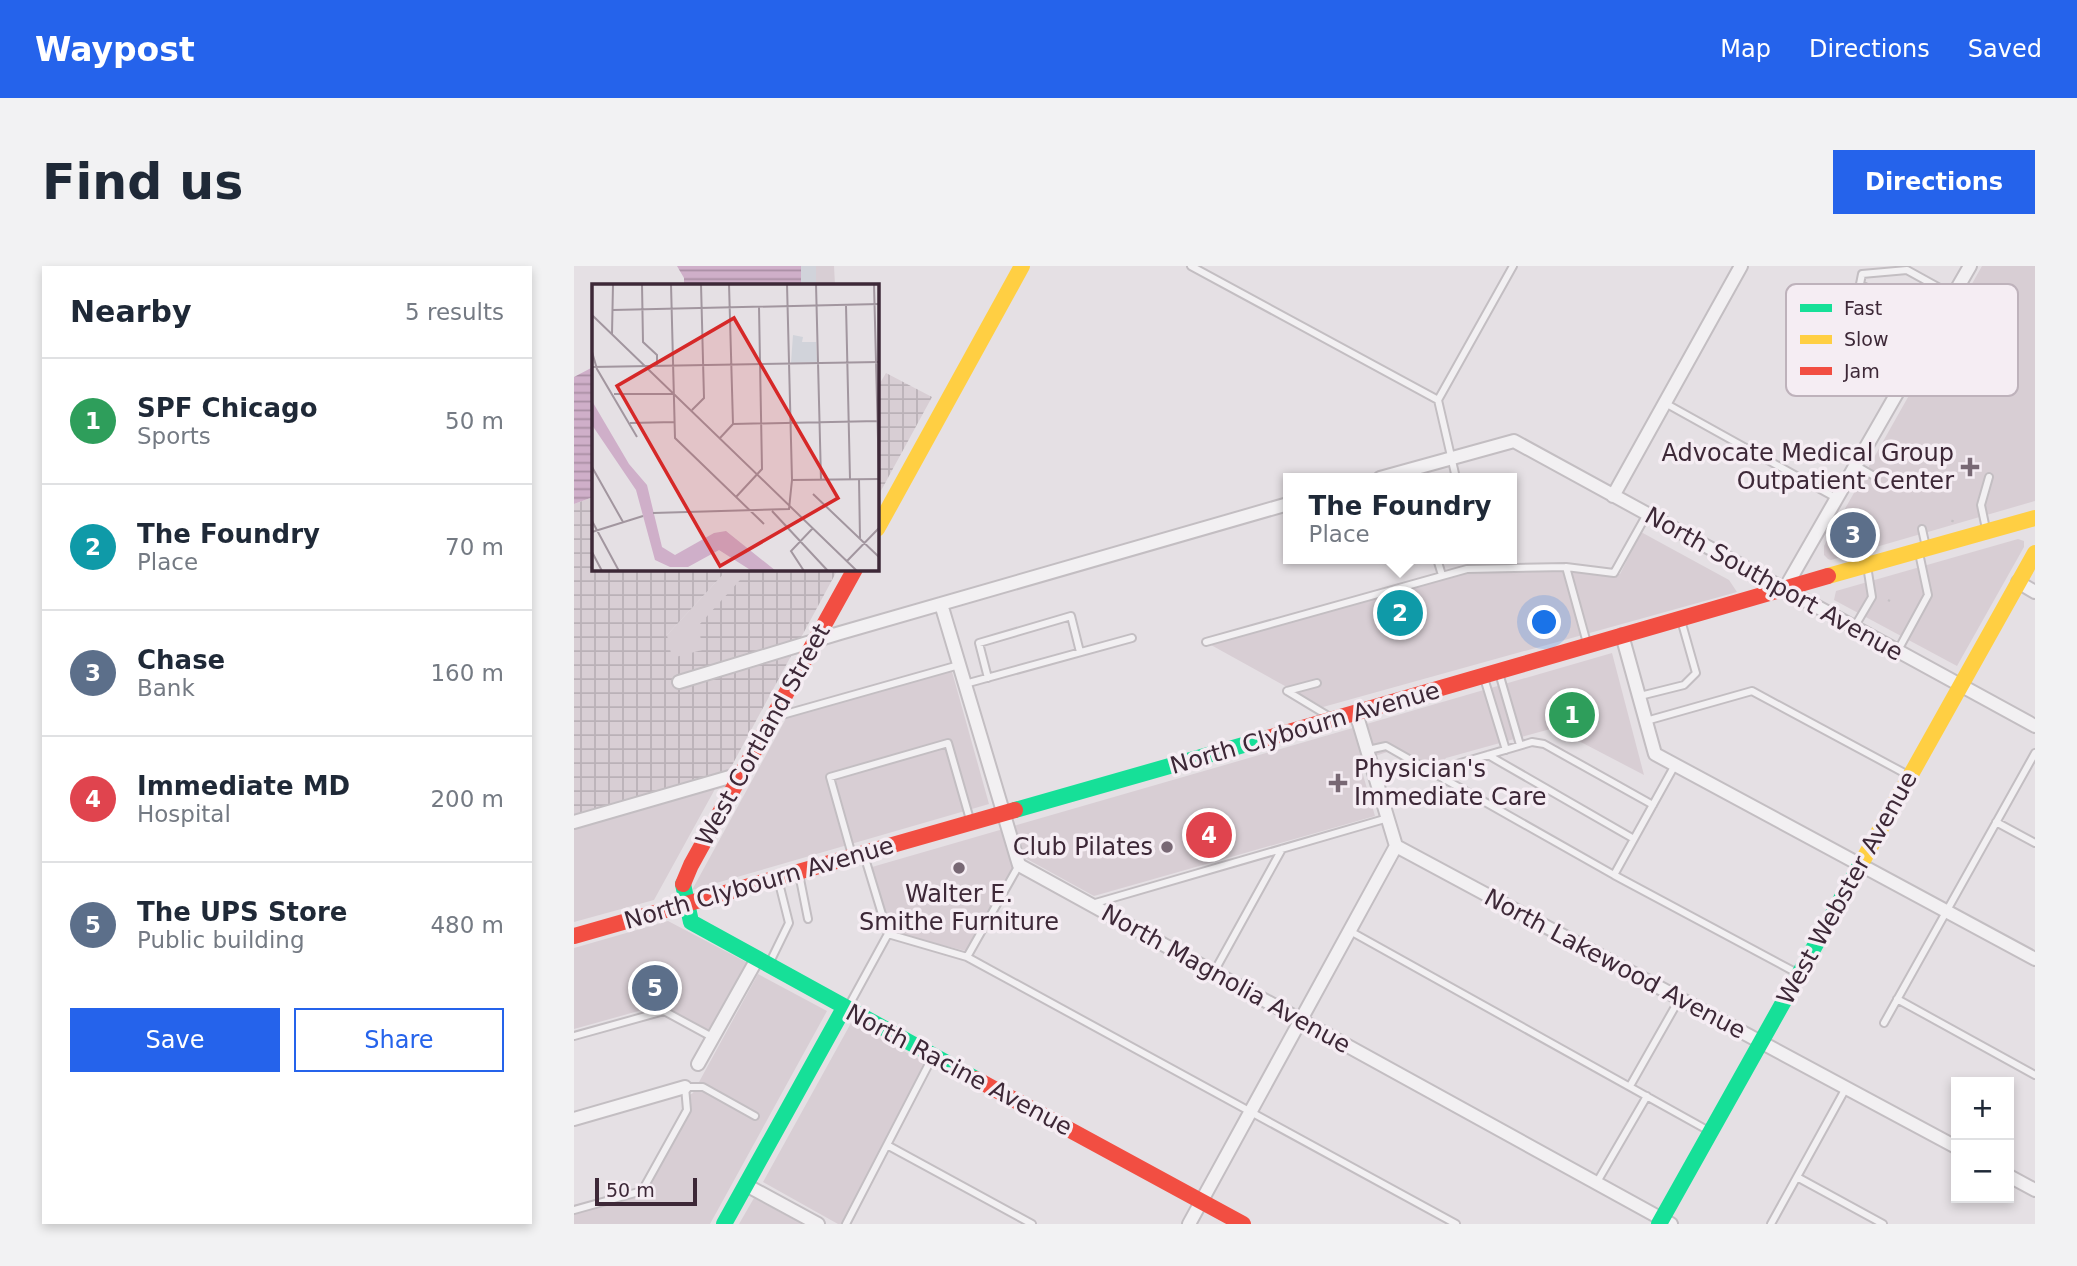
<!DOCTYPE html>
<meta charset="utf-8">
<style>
:root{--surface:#fff;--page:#f2f2f3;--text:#1f2937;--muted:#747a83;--line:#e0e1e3;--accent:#2563eb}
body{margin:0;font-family:"DejaVu Sans",sans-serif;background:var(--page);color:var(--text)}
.controls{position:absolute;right:21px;bottom:21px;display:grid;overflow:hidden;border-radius:0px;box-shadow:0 4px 10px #0003}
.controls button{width:63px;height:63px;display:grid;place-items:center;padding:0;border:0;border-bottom:2px solid var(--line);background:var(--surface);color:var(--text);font:35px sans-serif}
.scale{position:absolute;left:21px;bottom:18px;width:102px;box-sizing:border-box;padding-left:7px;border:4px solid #3d2837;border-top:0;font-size:19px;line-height:24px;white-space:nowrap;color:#3d2837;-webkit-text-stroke:5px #f5edf3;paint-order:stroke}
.you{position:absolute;left:971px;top:357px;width:24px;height:24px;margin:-18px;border:5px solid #fff;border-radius:50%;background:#1a73e8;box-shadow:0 0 0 10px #1a73e833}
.badge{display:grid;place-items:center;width:46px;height:46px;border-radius:50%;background:var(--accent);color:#fff;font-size:23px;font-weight:700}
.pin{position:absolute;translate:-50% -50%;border:4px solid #fff;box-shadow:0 2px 7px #0006}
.popup{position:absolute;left:709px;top:207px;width:234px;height:91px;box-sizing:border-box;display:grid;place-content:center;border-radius:0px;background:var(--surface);filter:drop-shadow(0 2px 5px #0005);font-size:23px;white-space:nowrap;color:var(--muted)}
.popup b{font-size:26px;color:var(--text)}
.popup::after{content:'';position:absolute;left:50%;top:100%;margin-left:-14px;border:14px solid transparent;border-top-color:var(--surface)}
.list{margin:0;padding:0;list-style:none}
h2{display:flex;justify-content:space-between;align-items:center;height:91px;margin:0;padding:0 28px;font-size:30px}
h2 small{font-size:23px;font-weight:400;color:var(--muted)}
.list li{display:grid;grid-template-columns:46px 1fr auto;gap:21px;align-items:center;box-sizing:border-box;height:126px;padding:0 28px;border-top:2px solid var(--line)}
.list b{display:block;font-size:26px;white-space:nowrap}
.list p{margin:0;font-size:23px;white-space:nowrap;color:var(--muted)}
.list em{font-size:23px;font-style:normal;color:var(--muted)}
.actions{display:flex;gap:14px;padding:21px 28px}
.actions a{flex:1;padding:16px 0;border:2px solid var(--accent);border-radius:0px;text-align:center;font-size:24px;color:var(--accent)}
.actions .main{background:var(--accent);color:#fff}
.map{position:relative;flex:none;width:1461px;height:958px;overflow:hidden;border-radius:0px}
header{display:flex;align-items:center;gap:42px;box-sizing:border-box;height:98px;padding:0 35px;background:var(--accent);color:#fff}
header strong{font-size:33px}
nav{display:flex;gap:38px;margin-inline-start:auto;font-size:24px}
.intro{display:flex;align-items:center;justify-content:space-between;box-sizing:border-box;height:168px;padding:0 42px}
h1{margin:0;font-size:49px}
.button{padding:18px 32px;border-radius:0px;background:var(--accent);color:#fff;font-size:24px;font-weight:700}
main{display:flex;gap:42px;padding:0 42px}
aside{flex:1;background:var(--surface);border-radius:0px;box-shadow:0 4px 10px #0003}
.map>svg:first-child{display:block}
.built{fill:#d8ced4}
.industrial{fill:url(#industrial-grid)}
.grass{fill:#d1d3da}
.water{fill:url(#water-rules)}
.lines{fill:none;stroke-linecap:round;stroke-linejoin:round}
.lane-casing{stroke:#c3bec2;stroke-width:10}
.street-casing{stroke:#c3bec2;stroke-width:16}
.path{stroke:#c5c0c4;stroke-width:2.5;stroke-dasharray:5 5;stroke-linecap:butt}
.lane{stroke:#f2f0f2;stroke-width:6}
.street{stroke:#f2f0f2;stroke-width:12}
.fast{stroke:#16e098;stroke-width:16}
.slow{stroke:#ffcf43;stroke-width:16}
.jam{stroke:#f24e42;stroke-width:16}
.poi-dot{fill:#786874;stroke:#f5edf3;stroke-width:2.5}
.labels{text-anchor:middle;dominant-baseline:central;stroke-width:7;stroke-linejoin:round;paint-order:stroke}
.poi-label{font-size:24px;fill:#3d2837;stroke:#f5edf3;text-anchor:end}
.street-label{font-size:24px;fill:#3d2837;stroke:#f5edf3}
.inset-road{fill:none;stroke:#a2969f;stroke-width:2}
.view{fill:#d62828;fill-opacity:0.15;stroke:#d62828;stroke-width:3.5}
.inset-edge{fill:none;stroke:#3d2837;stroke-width:3.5}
.key{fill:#f5edf3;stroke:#beb2bb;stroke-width:2}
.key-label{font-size:19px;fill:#3d2837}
</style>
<header>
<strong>Waypost</strong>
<nav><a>Map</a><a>Directions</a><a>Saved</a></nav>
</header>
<div class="intro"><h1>Find us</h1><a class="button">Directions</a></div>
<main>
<aside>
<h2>Nearby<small>5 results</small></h2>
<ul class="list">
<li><span class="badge" style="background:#2e9e5b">1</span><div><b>SPF Chicago</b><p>Sports</p></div><em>50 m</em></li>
<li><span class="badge" style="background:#0f9aa8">2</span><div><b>The Foundry</b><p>Place</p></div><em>70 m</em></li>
<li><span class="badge" style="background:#5c6f8a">3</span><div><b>Chase</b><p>Bank</p></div><em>160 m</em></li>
<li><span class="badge" style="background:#e0444e">4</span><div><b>Immediate MD</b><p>Hospital</p></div><em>200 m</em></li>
<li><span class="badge" style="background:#5c6f8a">5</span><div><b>The UPS Store</b><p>Public building</p></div><em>480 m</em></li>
</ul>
<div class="actions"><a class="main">Save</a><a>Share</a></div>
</aside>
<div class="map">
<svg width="1461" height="958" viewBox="0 0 1461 958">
<defs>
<pattern id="industrial-grid" width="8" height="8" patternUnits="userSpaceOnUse" patternTransform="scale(1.75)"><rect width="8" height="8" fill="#d8ced4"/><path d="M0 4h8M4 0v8" fill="none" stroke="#bab1b7"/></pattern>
<pattern id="water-rules" width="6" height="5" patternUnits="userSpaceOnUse" patternTransform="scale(1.75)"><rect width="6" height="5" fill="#cfafc9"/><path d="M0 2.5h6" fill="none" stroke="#a98ea4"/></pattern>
</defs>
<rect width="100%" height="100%" fill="#e5e0e4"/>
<path class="built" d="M227,0h33l1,19h-34z
M1408,0h53v235l-204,59 -3,-1 -4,-4v-9z
M1067,266l88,48 8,12 -414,115 -112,-62 253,-74 105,-1 51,4z
M1444,273l6,2v6l-67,119 -123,-66 2,-9z
M154,303h22l-48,81 -128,48 93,-63z
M1038,387l32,122 -90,-47 -108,30 -8,13 -41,-22 -38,12 16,55 -281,80 -69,-38 -59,93 -76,-19 -18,-65z
M377,402l38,136 -297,86 97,-177z
M141,523l-61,111 -80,22v-93z
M94,655l80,42 -38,69 -50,-27 -86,24v-81z
M184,708l69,37 -117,213h-136v-14l68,-19 45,-83 -1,-11 7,-4z
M277,757l77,41 -82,160h-8l-75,-42z
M180,932l48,26h-63z"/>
<path class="industrial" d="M312,107l46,24 -55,101v-110z
M19,231v72h135l-61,66 5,23 30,-8 -3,-25 51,-56h88l-108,200 -156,46v-311z"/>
<path class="grass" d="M227,0h15v19h-15z"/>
<path class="water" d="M103,0h124v19h-117v-7z
M19,101v130l-19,7v-127z"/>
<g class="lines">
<g class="lane-casing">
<path id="lane" d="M617,0l247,134
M1327,42l-41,-24 2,-10 45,-4 47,26
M864,134l75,-134
M864,134l18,78
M1091,137l171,95
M1281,199l19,11
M1348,263l4,18
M1412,263l-5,-24 8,-28
M863,293l5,16
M992,301l21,76
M1281,360l17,-29 -5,-31
M632,376l261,-73 99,-2 48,6 33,-59
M1323,386l31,-57 -9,-42
M925,407l21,72
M414,412l-9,-35 92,-27 9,36
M910,412l22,72
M391,418l167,-46
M713,425l43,26
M713,425l30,-8
M1066,430l44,-11 12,-12 -15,-53
M201,451l184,-52
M1072,455l106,-30 156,84
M794,484l18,-4 228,129 183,98
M914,489l146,84
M871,514l12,-16 75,-22 12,2 109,61
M1422,556l39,21
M278,589l-22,-78 118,-34 23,80
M225,608l9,45
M1040,609l61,-110
M518,638l296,-86
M776,665l359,200
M314,668l79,23 489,267
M393,691l52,-92
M195,698l20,-41 -11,-44
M640,706l68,-123
M1323,733l138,76
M273,743l41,-75 -24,-79
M1310,757l151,-270
M0,770l90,-25 48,26
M1056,820l50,-88
M313,879l145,79
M1223,911l86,47
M1023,916l50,-86
M0,944l68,-19 45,-81 -2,-23h18l52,29
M272,958l86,-166
M1197,958l75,-136"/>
</g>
<g class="street-casing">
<path id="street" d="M806,212l134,-37 521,285
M1039,230l128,-230
M1444,316l17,10
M1210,324l186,-324
M367,338l78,261 652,359
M1048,369l33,119 380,205
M105,416l161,-49 448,-129
M782,447l40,133 560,301
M0,556l166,-48
M124,798l59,-105
M0,853l111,-32
M1435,910l26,14
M172,919l72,39
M615,958l207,-378"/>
</g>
<path class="path" d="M1378,256l1,-2
M1314,334l2,1"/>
<use href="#lane" class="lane"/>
<use href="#street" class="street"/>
<path class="fast" d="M441,544l253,-72
M109,618l8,38 285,157
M150,958l120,-216
M1085,958l204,-364"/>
<path class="slow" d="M303,263l145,-263
M1254,310l207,-58
M1289,594l172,-307"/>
<path class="jam" d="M694,472l560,-162
M109,618l8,-19 164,-296
M0,670l441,-126
M402,813l267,145"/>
</g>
<g class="poi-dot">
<path d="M1392.5 190.5h7v7h7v7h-7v7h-7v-7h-7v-7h7z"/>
<path d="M760.5 506.5h7v7h7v7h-7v7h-7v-7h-7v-7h7z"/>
<circle cx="593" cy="581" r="7"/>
<circle cx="385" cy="602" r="7"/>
</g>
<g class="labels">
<g class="poi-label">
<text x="1380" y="187">Advocate Medical Group<tspan x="1380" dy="28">Outpatient Center</tspan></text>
<text x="780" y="503" text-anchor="start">Physician's<tspan x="780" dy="28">Immediate Care</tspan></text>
<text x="579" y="581">Club Pilates</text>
<text x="385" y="628" text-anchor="middle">Walter E.<tspan x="385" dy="28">Smithe Furniture</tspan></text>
</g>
<g class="street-label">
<text transform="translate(1200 318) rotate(29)">North Southport Avenue</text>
<text transform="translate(731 462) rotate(-16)">North Clybourn Avenue</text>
<text transform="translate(189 469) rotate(-61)">West Cortland Street</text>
<text transform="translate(185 617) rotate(-16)">North Clybourn Avenue</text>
<text transform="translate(1273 622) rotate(-61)">West Webster Avenue</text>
<text transform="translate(1041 698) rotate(28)">North Lakewood Avenue</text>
<text transform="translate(652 713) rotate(29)">North Magnolia Avenue</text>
<text transform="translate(385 804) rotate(28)">North Racine Avenue</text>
</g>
</g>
<g transform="translate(18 18)">
<rect width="287" height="287" fill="#e5e0e4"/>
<path d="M201,51l10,2 -1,5h14l1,20 -26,1z" fill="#d1d3da"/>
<path d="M0,117l37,63 18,21 15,62 13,8 39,-22 12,-2 50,40h-24l-33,-21 -31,17h-18l-15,-7 -19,-70 -44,-65z" fill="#cfafc9"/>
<path class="inset-road" d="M50,0l1,58 14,13v11M79,0l4,154 89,86M195,0l5,196M224,0l5,196M282,0l5,194M254,21l4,174M21,26l266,-6M0,31l265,256M20,50l1,-50M0,68l5,17 40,68M0,83l287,-5M22,110h60M100,126l12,-12 -3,-114M38,139l45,-1M141,140l145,-3M128,154l13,-14 -4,-140M0,183l31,55M267,195l1,59M221,210l66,63M144,213l26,-28 -3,-162M180,227l56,60M61,229l136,-4 3,-29 87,-1M0,237l27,50M0,248l51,-16M0,268l10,19M255,277l32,-33M212,287l-13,-20 22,-23"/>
<path class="view" d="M142,34l104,180 -118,68 -103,-180z"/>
<rect width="287" height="287" class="inset-edge"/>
</g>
<rect x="1212" y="18" width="232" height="112" rx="10" class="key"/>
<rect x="1226" y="38" width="32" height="8" fill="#16e098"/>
<rect x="1226" y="69" width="32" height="9" fill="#ffcf43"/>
<rect x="1226" y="101" width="32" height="8" fill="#f24e42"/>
<g class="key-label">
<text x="1270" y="49">Fast</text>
<text x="1270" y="80">Slow</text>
<text x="1270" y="112">Jam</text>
</g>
</svg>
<div class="controls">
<button>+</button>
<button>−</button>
</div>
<div class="scale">50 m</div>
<div class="you"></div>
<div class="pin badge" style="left:998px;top:449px;background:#2e9e5b">1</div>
<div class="pin badge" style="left:826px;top:347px;background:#0f9aa8">2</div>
<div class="popup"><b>The Foundry</b>Place</div>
<div class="pin badge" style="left:1279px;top:269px;background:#5c6f8a">3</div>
<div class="pin badge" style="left:635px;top:569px;background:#e0444e">4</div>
<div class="pin badge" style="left:81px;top:722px;background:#5c6f8a">5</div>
</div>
</main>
